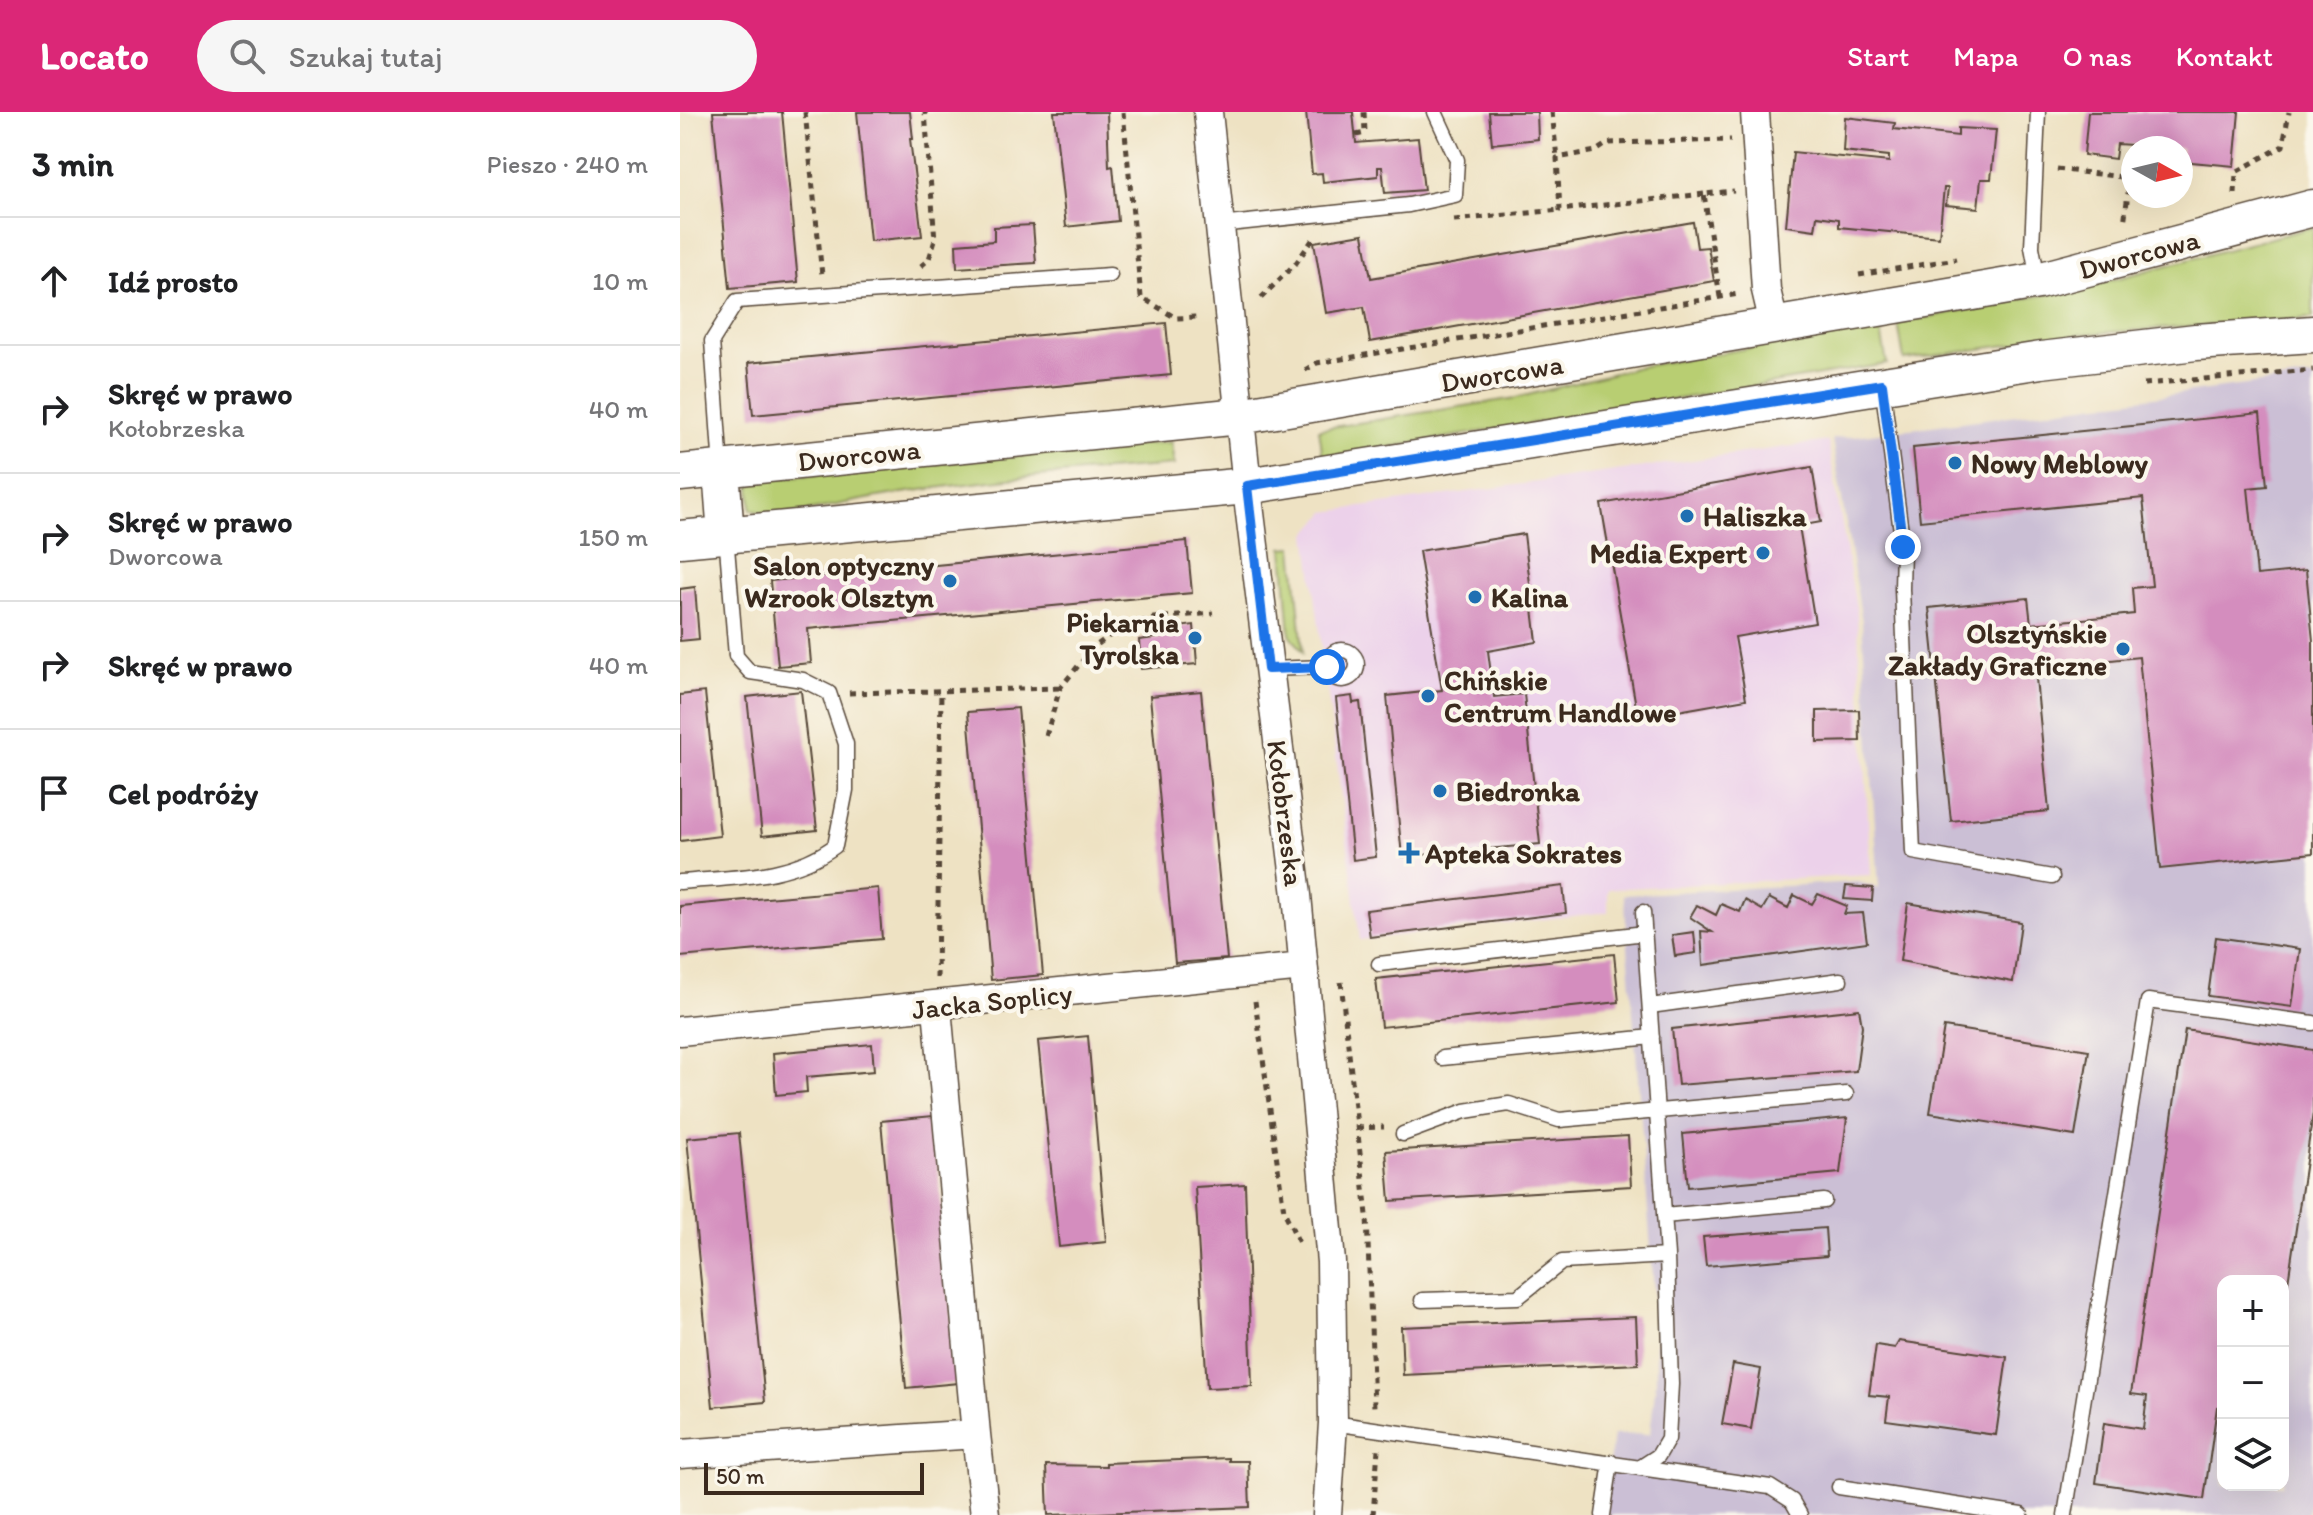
<!DOCTYPE html>
<html lang="pl">
<meta charset="utf-8">
<style>
:root{--surface:#fff;--page:#f6f6f6;--text:#202124;--muted:#757577;--line:#e0e0e0;--accent:#db2777}
body{margin:0;font-family:Itim,sans-serif;background:var(--page);color:var(--text)}
.controls{position:absolute;right:24px;bottom:24px;display:grid;overflow:hidden;border-radius:16px;box-shadow:0 8px 32px #0002}
.controls button{width:72px;height:72px;display:grid;place-items:center;padding:0;border:0;border-bottom:2px solid var(--line);background:var(--surface);color:var(--text);font:40px sans-serif}
.compass{position:absolute;left:1441px;top:24px;width:72px;height:72px;border-radius:50%;background:var(--surface);box-shadow:0 8px 32px #0002;rotate:98deg}
.scale{position:absolute;left:24px;bottom:20px;width:220px;box-sizing:border-box;padding-left:8px;border:4px solid #3b2a1e;border-top:0;font-size:22px;line-height:28px;white-space:nowrap;color:#3b2a1e;-webkit-text-stroke:6px #fbf7ec;paint-order:stroke}
.stop{position:absolute;width:24px;height:24px;margin:-18px;border:6px solid #1a73e8;border-radius:50%;background:#fff}
.stop.end{background:#1a73e8;border-color:#fff;box-shadow:0 2px 8px #0008}
.list{margin:0;padding:0;list-style:none}
h2{display:flex;justify-content:space-between;align-items:center;height:104px;margin:0;padding:0 32px;font-size:34px}
h2 small{font-size:26px;font-weight:400;color:var(--muted)}
.list li{display:grid;grid-template-columns:52px 1fr auto;gap:24px;align-items:center;box-sizing:border-box;height:128px;padding:0 32px;border-top:2px solid var(--line)}
.list b{display:block;font-size:30px;white-space:nowrap}
.list p{margin:0;font-size:26px;white-space:nowrap;color:var(--muted)}
.list em{font-size:26px;font-style:normal;color:var(--muted)}
.icon{flex:none;width:44px;height:44px;fill:none;stroke:currentColor;stroke-width:2;stroke-linecap:round;stroke-linejoin:round}
.map{position:relative;flex:none;width:1633px;height:1403px;overflow:hidden}
header{display:flex;align-items:center;gap:48px;box-sizing:border-box;height:112px;padding:0 40px;background:var(--accent);color:#fff}
header strong{font-size:38px}
nav{display:flex;gap:44px;margin-inline-start:auto;font-size:28px}
.search{width:560px;height:72px;background:var(--page);display:flex;align-items:center;gap:20px;box-sizing:border-box;padding:0 28px;border-radius:44px;color:var(--muted);font-size:30px}
main{display:flex}
aside{flex:1;background:var(--surface)}
.map>svg:first-child{display:block}
.built{fill:#ecd1ea}
.industrial{fill:#cbbfd5;fill-rule:evenodd}
.green{fill:#b8ce72;stroke:#7a7c48;stroke-width:2}
.building{fill:#d48dbe}
.lines{fill:none;stroke-linecap:round;stroke-linejoin:round}
.service-casing{stroke:#564637;stroke-width:17}
.minor-casing{stroke:#564637;stroke-width:31}
.tertiary-casing{stroke:#564637;stroke-width:39}
.path{stroke:#564637;stroke-width:5;stroke-dasharray:6 6;stroke-linecap:butt}
.service{stroke:#fff;stroke-width:14}
.minor{stroke:#fff;stroke-width:28}
.tertiary{stroke:#fff;stroke-width:36}
.route{stroke:#1a73e8;stroke-width:10}
.poi-dot{fill:#1f6fb2;stroke:#fbf7ec;stroke-width:3}
.labels{text-anchor:middle;dominant-baseline:central;stroke-width:8;stroke-linejoin:round;paint-order:stroke}
.street-label{font-size:28px;fill:#3b2a1e;stroke:#fbf7ec}
.poi-label{font-size:28px;font-weight:bold;fill:#3b2a1e;stroke:#fbf7ec;text-anchor:start}
</style>
<header>
<strong>Locato</strong>
<div class="search"><svg class="icon" aria-label="search" viewBox="0 0 24 24"><circle cx="10" cy="10" r="6"/><path d="M15 15l6 6"/></svg>Szukaj tutaj</div>
<nav><a>Start</a><a>Mapa</a><a>O nas</a><a>Kontakt</a></nav>
</header>
<main>
<aside>
<h2>3 min<small>Pieszo · 240 m</small></h2>
<ul class="list">
<li><svg class="icon" aria-label="ahead" viewBox="0 0 24 24"><path d="M12 20V5M6 11l6-6 6 6"/></svg><div><b>Idź prosto</b></div><em>10 m</em></li>
<li><svg class="icon" aria-label="right" viewBox="0 0 24 24"><path d="M7 20v-9h11M14 6l5 5-5 5"/></svg><div><b>Skręć w prawo</b><p>Kołobrzeska</p></div><em>40 m</em></li>
<li><svg class="icon" aria-label="right" viewBox="0 0 24 24"><path d="M7 20v-9h11M14 6l5 5-5 5"/></svg><div><b>Skręć w prawo</b><p>Dworcowa</p></div><em>150 m</em></li>
<li><svg class="icon" aria-label="right" viewBox="0 0 24 24"><path d="M7 20v-9h11M14 6l5 5-5 5"/></svg><div><b>Skręć w prawo</b></div><em>40 m</em></li>
<li><svg class="icon" aria-label="arrive" viewBox="0 0 24 24"><path d="M6 21V4h12l-3 4 3 4H6"/></svg><div><b>Cel podróży</b></div></li>
</ul>
</aside>
<div class="map">
<svg width="1633" height="1403" viewBox="0 0 1633 1403">
<rect width="100%" height="100%" fill="#fbf7ec"/>
<filter id="ink" filterUnits="userSpaceOnUse"><feTurbulence type="fractalNoise" baseFrequency=".0125" numOctaves="2"/><feDisplacementMap in="SourceGraphic" scale="16" xChannelSelector="R" yChannelSelector="G"/><feConvolveMatrix kernelMatrix="1 2 1 2 8 2 1 2 1" color-interpolation-filters="sRGB"/></filter>
<filter id="wash" filterUnits="userSpaceOnUse"><feTurbulence type="fractalNoise" baseFrequency=".006" numOctaves="4" result="noise"/><feDisplacementMap in="SourceGraphic" scale="32" xChannelSelector="R" yChannelSelector="G"/><feGaussianBlur stdDeviation="1.8" result="paint"/><feColorMatrix in="noise" values="0 0 0 0 0 0 0 0 0 0 0 0 0 0 0 0 0 1.4 0 .05"/><feComposite in="paint" operator="in"/></filter>
<g filter="url(#wash)">
<rect width="100%" height="100%" fill="#eee2c3"/>
<path class="built" d="M1148,329l29,172 14,262 -263,14v23l-248,28 -53,-406 19,-22z"/>
<path class="industrial" d="M1627,265l6,1v1100l-6,37h-705l11,-80 37,-1 6,-52v-66l-32,-421 234,-13 21,6 -17,-267 -30,-182zM1543,1169h60v204h-60z"/>
<path class="green" d="M1633,115v91l-230,16 -179,26 -6,-37 187,-36z
M1200,214l7,38 -564,94 -4,-29 197,-31 122,-31z
M491,330l3,23c-111,8 -224,17 -333,39 -26,5 -65,17 -90,5l-1,-23 15,-7z
M613,435l10,105 -13,-18 -7,-86z"/>
<g id="blocks">
<path class="building" d="M33,0h69l16,170 -68,6z
M177,0h53l3,27h-3l12,97 -52,5z
M374,0h53l2,55 4,-1 5,55 -52,6z
M626,0h47l3,31 62,-5 6,52 -39,3 -3,-26h-4v9l-55,6 -1,-9 -10,1z
M809,0h48l1,27 -46,5z
M1408,0h151l-5,54 -53,-5v-13l-64,-4 -2,15 -31,-4z
M1165,5l50,6 -1,6 64,7v-8l38,2 -5,49h-10l-3,29 -32,-3 2,-17h-4l-5,49 -100,-10v-8l-22,-3 -2,14 -29,-4 7,-74 96,10v-6l-46,-5z
M1013,110l4,26 11,-1 6,34 -344,61 -6,-35 -38,6 -12,-71 49,-8 8,44z
M353,113l3,38 -79,5 -1,-24 38,-3v-14z
M486,211l5,52 -418,40 -5,-52z
M1580,301l7,73 -19,2 9,87 49,-5 7,71v212l-153,16 -21,-212 -104,11 14,143 -98,10 -22,-213 99,-10 3,26 103,-10 -2,-26 20,-2 -9,-88 -223,23 -7,-73z
M1132,355l9,55 -22,4 16,97 -80,14 11,62 -108,19 -37,-214z
M844,422l13,108 -49,9 6,46 30,-3 16,150 -138,13 -15,-161 55,-6 -23,-139z
M507,429l5,52 -384,36 3,34 -33,3 -8,-85z
M15,475l4,52 -19,2v-52z
M514,513l3,39 -56,5 -2,-29 25,-3 -1,-4 16,-1 -1,-5z
M121,579l16,139 -55,6 -15,-139z
M521,579l26,268 -52,4 -25,-267z
M25,580l15,144 -40,5v-146z
M672,584l1,7 7,-1 16,155 -23,3 -17,-162z
M338,596l25,267 -52,5 -23,-268z
M1179,598l1,31 -43,1v-31z
M883,774l3,27 -196,24 -4,-27z
M1166,774l27,2 -1,13 -28,-2z
M198,776l4,51 -202,18v-51z
M1138,782l29,12 -3,8 19,-1 4,29 -164,23 -2,-34 11,1 -22,-15 7,-12 19,10 5,-11 19,8 5,-12 17,10 7,-12 19,10 6,-13 18,9z
M1228,791l113,19 -8,60 -113,-21z
M1014,820l2,21 -21,3 -3,-21z
M1536,825l84,12 -8,58 -84,-11z
M934,842l5,48 -238,25 -5,-48z
M1179,897l3,17 -6,45 -178,14 -6,-56z
M1264,915l145,23 -14,86 -145,-23z
M1505,918l128,20v63l-28,190 -2,-22h-60v127l-6,-1 -13,92 -108,-16 8,-60 39,6 4,-33 -16,-2z
M408,924l18,206 -47,5 -21,-206z
M192,932l2,27 -68,6 1,15 -31,3 -3,-42z
M253,1004l25,267 -52,5 -25,-267z
M1167,1006l-7,55 -152,14 -5,-53z
M59,1021l26,269 -52,5 -26,-269z
M948,1024l3,50 -241,15 -4,-50z
M565,1072l7,202 -45,2 -12,-201z
M1145,1116l2,28 -121,10 -3,-29z
M956,1205l2,47 -235,11 -2,-48z
M1219,1229l108,16 -11,78 -110,-15 3,-23 -20,-2 7,-50 19,3z
M1053,1252l28,5 -10,60 -29,-5z
M549,1346v3h19l2,46 -202,8 -2,-50 60,1v-3z"/>
</g>
</g>
<g filter="url(#ink)">
<use href="#blocks" fill-opacity="0" stroke="#564637" stroke-width="2"/>
<g class="lines">
<g class="service-casing">
<path id="service" d="M539,113l190,-20 46,-10 2,-35 -22,-48
M1358,167l-6,-32 6,-135
M1202,272l21,163 -1,42 11,263 139,25
M41,357l-9,-128 25,-40 373,-26
M647 553a15 15 0 1 1 30 0a15 15 0 1 1-30 0Z
M588,557l59,-2
M0,770c54,-5 110,-3 155,-36l11,-56v-46l-17,-51 -26,-13 -53,-8 -14,-16 -10,-121
M699,852l266,-31
M970,894l190,-26
M762,946l210,-21
M723,1022l62,-23 44,-7 50,16 287,-26
M984,1104l160,-15
M742,1188l96,-3 44,-35 105,-6
M653,1311l437,64 22,14 8,14
M961,1355l17,-11 10,-17 3,-55 -4,-128 -24,-344
M1159,1375l182,28
M923,1403l8,-53
M1385,1403l83,-514 165,22"/>
</g>
<g class="minor-casing">
<path id="minor" d="M528,0l41,393 48,390 34,367 2,161 -6,92
M1075,0l11,178 9,38
M0,919l623,-64
M296,1322l9,81
M0,1342l296,-20 -39,-426"/>
</g>
<g class="tertiary-casing">
<path id="tertiary" d="M41,358l5,65
M0,361l560,-57 798,-135 275,-73
M0,427l567,-53 794,-126 155,-18 117,-8"/>
</g>
<path class="path" d="M125,0l17,163
M443,0l18,185 35,21 21,-1
M872,0l5,46
M676,23l9,-2 -1,-21
M1377,57l73,9 -6,46
M1024,82l-144,16 -3,-52 39,-7 12,-8 123,-3
M1555,82l1,-22 47,-26 6,-34
M774,108l106,-10
M241,154l8,-7 6,-19 -10,-128
M1179,163l97,-16
M1040,185l-16,-103 30,-3
M581,186l35,-35 17,-24
M625,258l12,-7 422,-69
M1464,272l169,-14
M169,581l211,-5
M366,624l14,-48 33,-40 24,-18 36,-12 60,-5
M257,866l4,-287
M661,870l26,233 7,193
M575,889l29,210 15,32
M677,1016l27,-1
M693,1403l5,-66"/>
<use href="#service" class="service"/>
<use href="#minor" class="minor"/>
<use href="#tertiary" class="tertiary"/>
</g>
</g>
<g class="lines" filter="url(#ink)">
<path class="route" d="M647,555l-59,2 -21,-183 635,-102 21,163"/>
</g>
<g class="poi-dot">
<circle cx="1275" cy="351" r="8"/>
<circle cx="1007" cy="404" r="8"/>
<circle cx="1083" cy="441" r="8"/>
<circle cx="270" cy="469" r="8"/>
<circle cx="795" cy="485" r="8"/>
<circle cx="515" cy="526" r="8"/>
<circle cx="1443" cy="537" r="8"/>
<circle cx="748" cy="584" r="8"/>
<circle cx="760" cy="679" r="8"/>
<path d="M725 729h8v8h8v8h-8v8h-8v-8h-8v-8h8z"/>
</g>
<g class="labels">
<g class="street-label">
<text transform="translate(1459 142) rotate(-15)">Dworcowa</text>
<text transform="translate(822 261) rotate(-9)">Dworcowa</text>
<text transform="translate(179 343) rotate(-6)">Dworcowa</text>
<text transform="translate(606 701) rotate(83)">Kołobrzeska</text>
<text transform="translate(312 889) rotate(-6)">Jacka Soplicy</text>
</g>
<g class="poi-label">
<text x="1291" y="351">Nowy Meblowy</text>
<text x="1023" y="404">Haliszka</text>
<text x="1067" y="441" text-anchor="end">Media Expert</text>
<text x="254" y="453" text-anchor="end">Salon optyczny<tspan x="254" dy="32">Wzrook Olsztyn</tspan></text>
<text x="811" y="485">Kalina</text>
<text x="499" y="510" text-anchor="end">Piekarnia<tspan x="499" dy="32">Tyrolska</tspan></text>
<text x="1427" y="521" text-anchor="end">Olsztyńskie<tspan x="1427" dy="32">Zakłady Graficzne</tspan></text>
<text x="764" y="568">Chińskie<tspan x="764" dy="32">Centrum Handlowe</tspan></text>
<text x="776" y="679">Biedronka</text>
<text x="745" y="741">Apteka Sokrates</text>
</g>
</g>
</svg>
<div class="controls">
<button>+</button>
<button>−</button>
<button><svg class="icon" aria-label="layers" viewBox="0 0 24 24"><path d="M12 4l9 5-9 5-9-5zM3 14l9 5 9-5"/></svg></button>
</div>
<svg class="compass" viewBox="-18 -18 36 36"><path d="M0-13l5 13h-10z" fill="#e53935"/><path d="M0 13l5-13h-10z" fill="#757577"/></svg>
<div class="scale">50 m</div>
<div class="stop" style="left:647px;top:555px"></div>
<div class="stop end" style="left:1223px;top:435px"></div>
</div>
</main>
